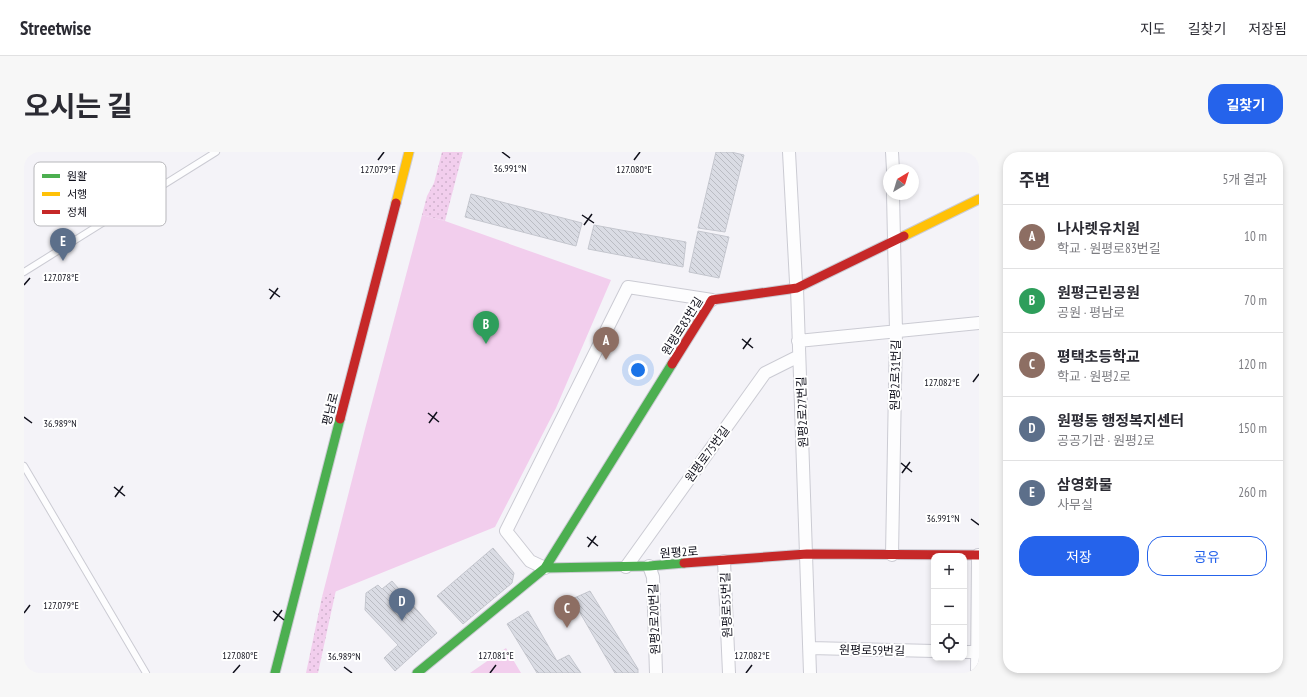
<!DOCTYPE html>
<html lang="ko">
<meta charset="utf-8">
<style>
:root{--surface:#fff;--page:#f7f7f7;--text:#2b2b33;--muted:#7c7c81;--line:#e1e1e2;--accent:#2563eb}
body{margin:0;font-family:"PT Sans Narrow","Noto Sans KR",sans-serif;background:var(--page);color:var(--text)}
.controls{position:absolute;right:12px;bottom:12px;display:grid;overflow:hidden;border-radius:8px;box-shadow:0 2px 6px #0003}
.controls button{width:36px;height:36px;display:grid;place-items:center;padding:0;border:0;border-bottom:1px solid var(--line);background:var(--surface);color:var(--text);font:20px sans-serif}
.compass{position:absolute;left:859px;top:12px;width:36px;height:36px;border-radius:50%;background:var(--surface);box-shadow:0 2px 6px #0003;rotate:38deg}
.you{position:absolute;left:614px;top:218px;width:14px;height:14px;margin:-10px;border:3px solid #fff;border-radius:50%;background:#1a73e8;box-shadow:0 0 0 6px #1a73e833}
.badge{display:grid;place-items:center;width:26px;height:26px;border-radius:50%;background:var(--accent);color:#fff;font-size:13px;font-weight:700}
.pin{position:absolute;translate:-50% -33px;filter:drop-shadow(0 1px 2px #0008)}
.pin::after{content:'';position:absolute;top:21px;width:14px;height:12px;background:inherit;clip-path:polygon(0 0,100% 0,50% 100%)}
.list{margin:0;padding:0;list-style:none}
h2{display:flex;justify-content:space-between;align-items:center;height:52px;margin:0;padding:0 16px;font-size:17px}
h2 small{font-size:13px;font-weight:400;color:var(--muted)}
.list li{display:grid;grid-template-columns:26px 1fr auto;gap:12px;align-items:center;box-sizing:border-box;height:64px;padding:0 16px;border-top:1px solid var(--line)}
.list b{display:block;font-size:15px;white-space:nowrap}
.list p{margin:0;font-size:13px;white-space:nowrap;color:var(--muted)}
.list em{font-size:13px;font-style:normal;color:var(--muted)}
.actions{display:flex;gap:8px;padding:12px 16px}
.actions a{flex:1;padding:9px 0;border:1px solid var(--accent);border-radius:16px;text-align:center;font-size:14px;color:var(--accent)}
.actions .main{background:var(--accent);color:#fff}
.icon{flex:none;width:22px;height:22px;fill:none;stroke:currentColor;stroke-width:2;stroke-linecap:round;stroke-linejoin:round}
.map{position:relative;flex:none;width:955px;height:521px;overflow:hidden;border-radius:16px}
header{display:flex;align-items:center;gap:24px;box-sizing:border-box;height:56px;padding:0 20px;background:var(--surface);border-bottom:1px solid var(--line)}
header strong{font-size:19px}
nav{display:flex;gap:22px;margin-inline-start:auto;font-size:14px}
.intro{display:flex;align-items:center;justify-content:space-between;box-sizing:border-box;height:96px;padding:0 24px}
h1{margin:0;font-size:28px}
.button{padding:10px 18px;border-radius:16px;background:var(--accent);color:#fff;font-size:14px;font-weight:700}
main{display:flex;gap:24px;padding:0 24px}
aside{flex:1;background:var(--surface);border-radius:16px;box-shadow:0 2px 6px #0003}
.map>svg:first-child{display:block}
.grass{fill:url(#grass-dots)}
.park{fill:#f2ceed}
.building{fill:url(#building-back-hatch);stroke:#c4c6ce}
.lines{fill:none;stroke-linecap:round;stroke-linejoin:round}
.lane-casing{stroke:#cbcbd3;stroke-width:8}
.street-casing{stroke:#cbcbd3;stroke-width:14}
.fast-casing{stroke:#cbcbd3;stroke-width:11}
.slow-casing{stroke:#cbcbd3;stroke-width:11}
.jam-casing{stroke:#cbcbd3;stroke-width:11}
.lane{stroke:#fdfdfe;stroke-width:6}
.street{stroke:#fdfdfe;stroke-width:12}
.fast{stroke:#4caf50;stroke-width:9}
.slow{stroke:#ffc107;stroke-width:9}
.jam{stroke:#c62828;stroke-width:9}
.ticks{fill:none;stroke:#10101b;stroke-width:1.5}
.labels{text-anchor:middle;dominant-baseline:central;stroke-width:4;stroke-linejoin:round;paint-order:stroke}
.street-label{font-size:12px;fill:#10101b;stroke:#fff}
.key{fill:#fff;stroke:#b7b7bb;stroke-width:1}
.key-label{font-size:11px;fill:#10101b}
.ticks-label{font-size:10px;text-anchor:middle;fill:#10101b;stroke:#fff;stroke-width:4;stroke-linejoin:round;paint-order:stroke}
</style>
<header>
<strong>Streetwise</strong>
<nav><a>지도</a><a>길찾기</a><a>저장됨</a></nav>
</header>
<div class="intro"><h1>오시는 길</h1><a class="button">길찾기</a></div>
<main>
<div class="map">
<svg width="955" height="521" viewBox="0 0 955 521">
<defs>
<pattern id="grass-dots" width="8" height="8" patternUnits="userSpaceOnUse"><rect width="8" height="8" fill="#f2ceed"/><path d="M2 2h.1M6 6h.1" fill="none" stroke="#ceb0cb" stroke-width="1.8" stroke-linecap="round"/></pattern>
<pattern id="building-back-hatch" width="6" height="6" patternUnits="userSpaceOnUse"><rect width="6" height="6" fill="#dadce4"/><path d="M-1 5l2 2M0 0l6 6M5-1l2 2" fill="none" stroke="#babcc3"/></pattern>
</defs>
<rect width="100%" height="100%" fill="#f4f3f8"/>
<path class="grass" d="M418,0h21l-18,69 -23,-6 5,-19 7,-13z
M312,438l-18,83h-12l16,-76z"/>
<path class="park" d="M398,63l23,6 166,59 -55,128 -61,119 -173,70 43,-168z
M482,496l15,25h-51z"/>
<path class="building" d="M692,0h15l13,3 -19,77 -27,-4z
M447,42l111,29 -6,23 -111,-29z
M570,73l92,17 -3,25 -95,-18z
M674,79l31,6 -10,41 -30,-6z
M469,396l21,25 -2,10 -49,41 -26,-28z
M368,429l45,52 -42,38 -11,-13 14,-13 -33,-35 1,-17 12,-8 4,4z
M566,439l48,78v4h-23l-43,-74z
M504,459l29,50 12,-6 12,18h-44l-30,-49z"/>
<g class="lines">
<g class="lane-casing">
<path id="lane" d="M0,120l192,-120
M0,314l122,207"/>
</g>
<g class="street-casing">
<path id="street" d="M765,0l7,130 1,6 13,385
M868,0l1,18
M774,189l181,-18
M868,403l4,-224 -3,-137
M700,409l5,112
M625,414l4,11 3,96
M602,415l139,-194 34,-17
M521,416l-15,-7 -24,-30 122,-244 84,13
M786,496l124,3
M940,500h15
M953,521l1,-118"/>
</g>
<g class="fast-casing">
<path id="fast" d="M521,416l127,-204
M251,521l65,-254
M393,521l128,-105 104,-2 35,-3"/>
</g>
<g class="slow-casing">
<path id="slow" d="M372,51l13,-51
M880,84l75,-37"/>
</g>
<g class="jam-casing">
<path id="jam" d="M648,212l40,-64 85,-12 107,-52
M316,267l56,-216
M660,411l123,-9 172,1"/>
</g>
<use href="#lane" class="lane"/>
<use href="#street" class="street"/>
<use href="#fast" class="fast"/>
<use href="#slow" class="slow"/>
<use href="#jam" class="jam"/>
</g>
<path class="ticks" d="M478,0l8,6M354,8l6,-8M610,8l6,-8M558,63l12,8M560,73l8,-11M0,133l6,-7M245,137l11,8M246,147l8,-11M718,187l11,9M719,197l8,-11M949,230l6,-8M404,261l11,9M0,265l8,6M405,271l8,-11M877,311l11,9M878,321l8,-11M90,335l11,9M91,345l8,-11M947,367l8,6M563,385l11,9M564,395l8,-11M249,459l11,9M0,461l6,-8M250,469l8,-11M320,515l8,6M209,521l7,-8M466,521l6,-8M722,521l6,-8"/>
<g class="labels">
<g class="street-label">
<text transform="translate(658 174) rotate(-58)">원평로83번길</text>
<text transform="translate(871 223) rotate(-89)">원평2로31번길</text>
<text transform="translate(306 257) rotate(-76)">평남로</text>
<text transform="translate(778 260) rotate(-92)">원평2로27번길</text>
<text transform="translate(683 302) rotate(-54)">원평로75번길</text>
<text transform="translate(655 400) rotate(-4)">원평2로</text>
<text transform="translate(702 453) rotate(-92)">원평로55번길</text>
<text transform="translate(630 467) rotate(-92)">원평2로20번길</text>
<text transform="translate(848 498) rotate(1)">원평로59번길</text>
</g>
</g>
<rect x="10" y="10" width="132" height="64" rx="6" class="key"/>
<rect x="18" y="22" width="18" height="4" fill="#4caf50"/>
<rect x="18" y="40" width="18" height="4" fill="#ffc107"/>
<rect x="18" y="58" width="18" height="4" fill="#c62828"/>
<g class="key-label">
<text x="43" y="28">원활</text>
<text x="43" y="46">서행</text>
<text x="43" y="64">정체</text>
</g>
<g class="ticks-label">
<text x="486" y="20">36.991°N</text>
<text x="610" y="21">127.080°E</text>
<text x="354" y="21">127.079°E</text>
<text x="37" y="129">127.078°E</text>
<text x="918" y="234">127.082°E</text>
<text x="36" y="275">36.989°N</text>
<text x="919" y="370">36.991°N</text>
<text x="37" y="457">127.079°E</text>
<text x="216" y="507">127.080°E</text>
<text x="472" y="507">127.081°E</text>
<text x="728" y="507">127.082°E</text>
<text x="320" y="508">36.989°N</text>
</g>
</svg>
<div class="controls">
<button>+</button>
<button>−</button>
<button><svg class="icon" aria-label="locate" viewBox="0 0 24 24"><circle cx="12" cy="12" r="6"/><path d="M12 2v4M12 18v4M2 12h4M18 12h4"/></svg></button>
</div>
<svg class="compass" viewBox="-18 -18 36 36"><path d="M0-13l5 13h-10z" fill="#e53935"/><path d="M0 13l5-13h-10z" fill="#7c7c81"/></svg>
<div class="you"></div>
<div class="pin badge" style="left:582px;top:208px;background:#8d6e63">A</div>
<div class="pin badge" style="left:462px;top:192px;background:#2e9e5b">B</div>
<div class="pin badge" style="left:543px;top:476px;background:#8d6e63">C</div>
<div class="pin badge" style="left:378px;top:469px;background:#5c6f8a">D</div>
<div class="pin badge" style="left:39px;top:109px;background:#5c6f8a">E</div>
</div>
<aside>
<h2>주변<small>5개 결과</small></h2>
<ul class="list">
<li><span class="badge" style="background:#8d6e63">A</span><div><b>나사렛유치원</b><p>학교 · 원평로83번길</p></div><em>10 m</em></li>
<li><span class="badge" style="background:#2e9e5b">B</span><div><b>원평근린공원</b><p>공원 · 평남로</p></div><em>70 m</em></li>
<li><span class="badge" style="background:#8d6e63">C</span><div><b>평택초등학교</b><p>학교 · 원평2로</p></div><em>120 m</em></li>
<li><span class="badge" style="background:#5c6f8a">D</span><div><b>원평동 행정복지센터</b><p>공공기관 · 원평2로</p></div><em>150 m</em></li>
<li><span class="badge" style="background:#5c6f8a">E</span><div><b>삼영화물</b><p>사무실</p></div><em>260 m</em></li>
</ul>
<div class="actions"><a class="main">저장</a><a>공유</a></div>
</aside>
</main>
